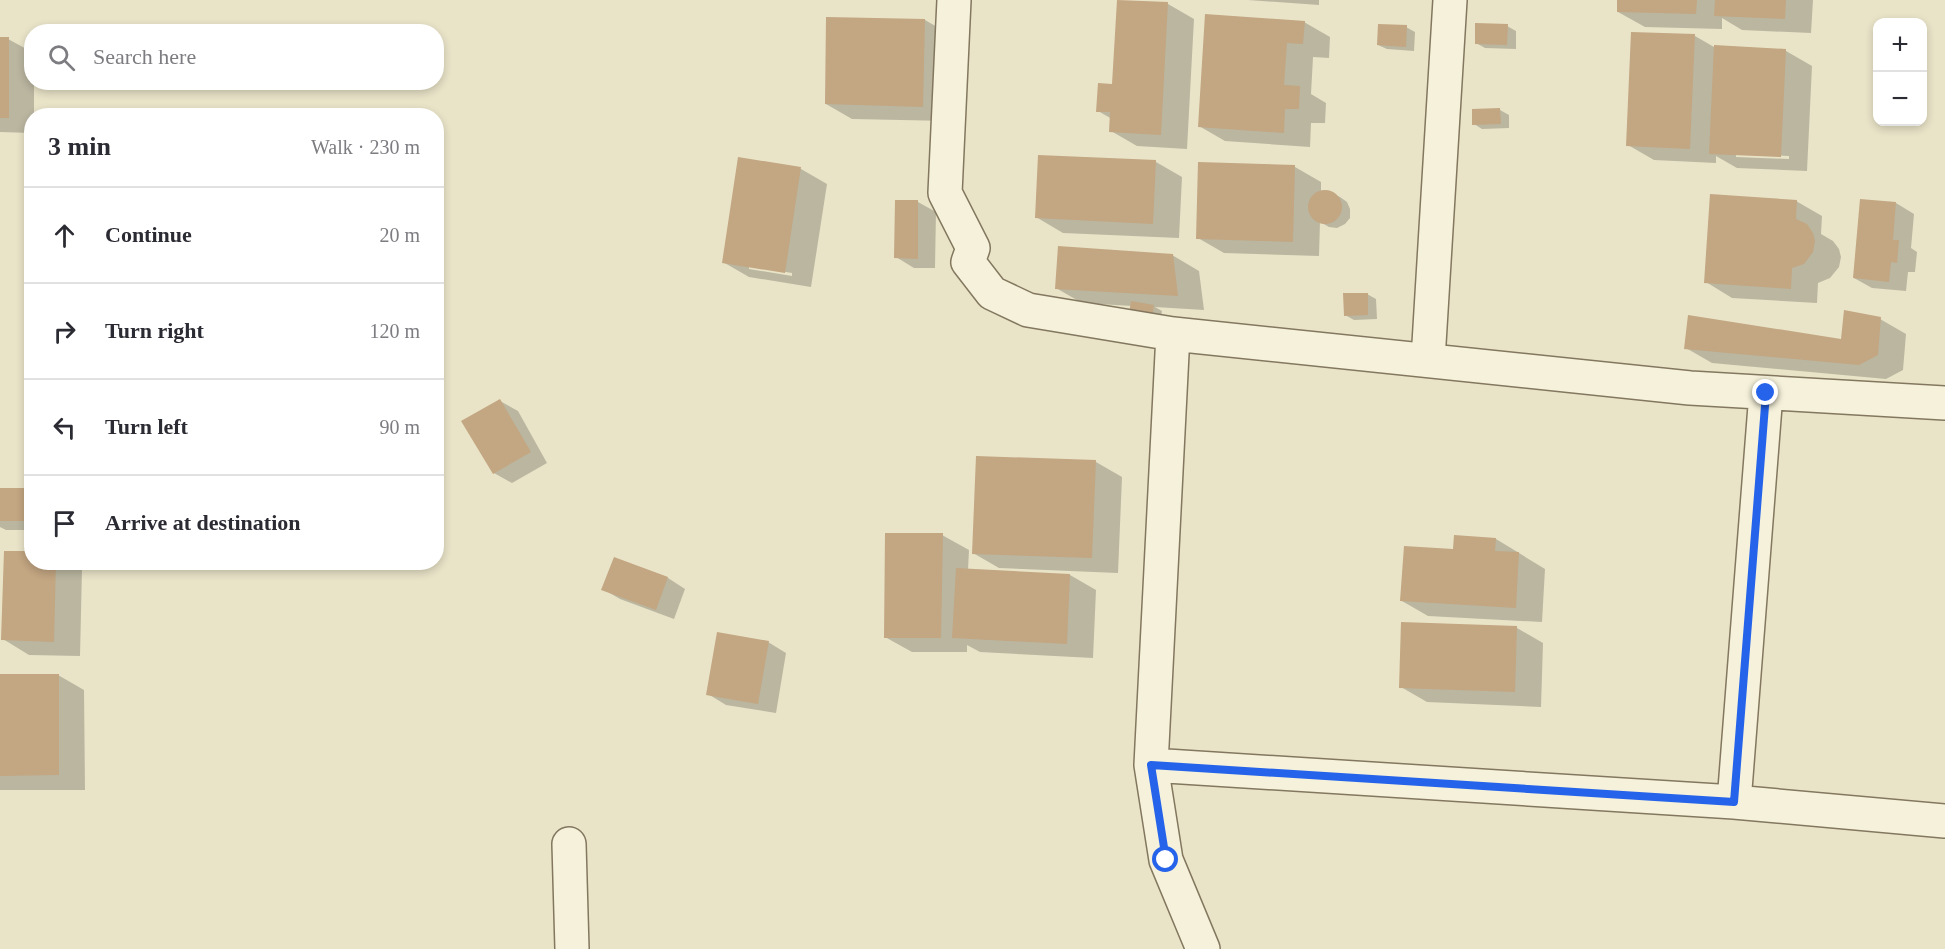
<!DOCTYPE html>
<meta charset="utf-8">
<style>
:root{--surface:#fff;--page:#f7f7f7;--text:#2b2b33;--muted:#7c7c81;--line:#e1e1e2}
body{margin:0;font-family:"Times New Roman",serif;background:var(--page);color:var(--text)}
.controls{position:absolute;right:18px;top:18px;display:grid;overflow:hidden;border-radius:12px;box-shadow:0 3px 9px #0003}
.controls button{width:54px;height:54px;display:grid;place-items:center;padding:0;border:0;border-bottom:2px solid var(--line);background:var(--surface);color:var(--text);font:30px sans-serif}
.stop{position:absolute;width:18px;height:18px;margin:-14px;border:4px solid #2563eb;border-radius:50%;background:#fff}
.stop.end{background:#2563eb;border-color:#fff;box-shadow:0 2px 6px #0008}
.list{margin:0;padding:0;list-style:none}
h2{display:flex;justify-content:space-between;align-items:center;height:78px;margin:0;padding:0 24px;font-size:26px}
h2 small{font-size:20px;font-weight:400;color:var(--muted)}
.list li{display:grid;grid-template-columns:39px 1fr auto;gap:18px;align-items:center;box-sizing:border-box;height:96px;padding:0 24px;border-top:2px solid var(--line)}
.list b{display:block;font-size:22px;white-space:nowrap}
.list em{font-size:20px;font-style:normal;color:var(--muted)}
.icon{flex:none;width:33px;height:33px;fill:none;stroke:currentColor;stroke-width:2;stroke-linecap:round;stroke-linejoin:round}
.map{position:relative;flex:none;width:1945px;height:949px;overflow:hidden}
.search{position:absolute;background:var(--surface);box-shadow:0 3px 9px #0003;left:24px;top:24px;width:420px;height:66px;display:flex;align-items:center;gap:15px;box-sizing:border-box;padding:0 21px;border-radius:24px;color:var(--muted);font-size:22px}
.panel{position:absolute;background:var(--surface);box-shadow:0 3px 9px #0003;left:24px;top:108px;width:420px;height:462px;border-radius:24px}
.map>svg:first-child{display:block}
.shadow{fill:#0003;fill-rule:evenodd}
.building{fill:#c3a682}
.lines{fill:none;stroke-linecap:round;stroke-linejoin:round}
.minor-casing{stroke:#83775f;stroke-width:36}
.minor{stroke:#f5f1da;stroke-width:33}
.route{stroke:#2563eb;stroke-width:8}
</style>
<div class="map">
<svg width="1945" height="949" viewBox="0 0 1945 949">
<rect width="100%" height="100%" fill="#e9e4c8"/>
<path class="shadow" d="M1248,0h71v5z
M1619,0h194l-2,33 -69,-3 -20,-12v11l-77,-2 -27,-15z
M1118,1l50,3 26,15 -7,130 -50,-3 -26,-15 1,-12 -14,-8 15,-26z
M925,20l26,15 -2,86 -97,-2 -26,-15z
M1304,22l26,15 -1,21 -16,-1 -2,37 15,9 -1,20h-14l-1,24 -85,-6 -26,-15z
M1507,26l9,5v18l-31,-1 -9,-5z
M1406,27l9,5 -1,19 -27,-2 -9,-4z
M1695,36l19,11 72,4 26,15 -5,105 -70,-3 -21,-12v7l-62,-3 -26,-15zM1736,154l53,2v3l-53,-2z
M0,39h8l24,13v30h2v34h-2v17l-32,-1z
M1500,110l9,5v13l-27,1 -8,-5z
M739,159l62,10 26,15 -16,103 -62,-10 -26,-15zM749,266l43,7v3l-43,-7z
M1156,162l26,15 -3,61 -116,-5 -27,-16z
M1295,167l26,15v9l9,1 10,5 7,5 3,7v9l-5,6 -8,4 -8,-1 -9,-5 -1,34 -95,-3 -26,-15z
M1796,201l26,15 -1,18 12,7 6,8 2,8 -2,10 -9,11 -12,5 -1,20 -85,-5 -26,-16z
M918,202l18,10 -1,56h-21l-18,-11z
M1896,203l18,11 -3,34 6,4 -2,20h-7l-2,19 -34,-3 -18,-10z
M1172,255l27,16 5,39 -49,-3 7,4 -3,17 -27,-22 -50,-3 -26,-15z
M1367,294l9,5 1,20 -23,1 -9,-5z
M1880,319l26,15 -3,36 -17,9 -174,-16 -26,-15 156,-8z
M500,401l18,10 29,52 -35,20 -18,-10z
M1096,462l26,15 -4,96 -119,-5 -26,-15z
M0,489h32v41h-26l-6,-3z
M942,535l27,15 -1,20 102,5 26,15 -3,68 -113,-6 -13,-7v7h-55l-27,-15z
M1496,539l49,30 -3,53 -114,-6 -26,-15 52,-51z
M614,559l54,19 17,11 -11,30 -54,-20 -17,-10z
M32,562h40l10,7 -2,87 -51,-1 -26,-16z
M1517,628l26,15 -2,64 -114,-5 -26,-15z
M768,642l18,11 -10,60 -50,-8 -18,-11z
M58,675l26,15 1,100h-85v-114z"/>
<path class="building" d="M1117,0l51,2 -7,133 -52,-3 1,-20h-14l2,-29 14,1z
M1617,0h80l-1,14 -79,-2z
M1715,0h71l-1,19 -71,-3z
M1205,14l100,7 -2,23 -16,-1 -3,42 16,1 -1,23h-14l-1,24 -86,-6z
M826,17l99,2 -2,88 -98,-3z
M1475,23l33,1 -1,21 -32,-1z
M1378,24l29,1 -1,22 -29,-2z
M1631,32l64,2 -5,115 -64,-3z
M0,37h9v81h-9z
M1714,45l72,4 -5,108 -72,-3z
M1500,108l1,16 -29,1v-16z
M1038,155l118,5 -3,64 -118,-6z
M738,157l63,10 -16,106 -63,-10z
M1198,162l97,3 -2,77 -97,-3z
M1308 207a17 17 0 1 1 34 0a17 17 0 1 1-34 0Z
M1710,194l87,6 -1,19 11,5 6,9 2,8 -2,11 -9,12 -12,4 -1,21 -87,-6z
M1860,199l36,3 -3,38h6l-2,23 -6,-1 -2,20 -36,-4z
M895,200h23v59l-24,-1z
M1058,246l115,8 5,42 -123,-7z
M1343,293h25v22l-24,1z
M1131,301l23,4 -3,19 -23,-4z
M1844,310l37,7 -3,38 -19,10 -175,-16 4,-34 153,24z
M500,399l31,53 -38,22 -32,-53z
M976,456l120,4 -4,98 -120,-4z
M0,488h32v33h-32z
M885,533h58l-2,105h-57z
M1454,535l42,3 -1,13 24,1 -3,56 -116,-7 4,-55 49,3z
M4,551h28v11h24l-2,80 -53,-2z
M614,557l54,20 -12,33 -55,-20z
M956,568l114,6 -3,70 -115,-6z
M1401,622l116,4 -2,66 -116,-4z
M717,632l52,9 -11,63 -52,-9z
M0,674h59v101l-59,1z"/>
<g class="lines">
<g class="minor-casing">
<path id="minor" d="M954,0l-9,193 28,55 -5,14 24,31 36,17 145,24 517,54 255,15
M1173,334l-22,431 15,95 37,89
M1428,360l22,-360
M1151,765l583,37 211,19
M1734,802l32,-409
M569,844l3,105"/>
</g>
<use href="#minor" class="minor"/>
</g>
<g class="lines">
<path class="route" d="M1166,860l-15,-95 583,37 32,-409"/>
</g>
</svg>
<div class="controls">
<button>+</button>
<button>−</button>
</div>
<div class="stop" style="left:1166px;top:860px"></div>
<div class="stop end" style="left:1766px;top:393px"></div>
<div class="search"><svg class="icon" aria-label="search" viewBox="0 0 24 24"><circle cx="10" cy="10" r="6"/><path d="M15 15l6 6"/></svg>Search here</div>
<section class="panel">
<h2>3 min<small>Walk · 230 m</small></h2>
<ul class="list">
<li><svg class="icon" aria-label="ahead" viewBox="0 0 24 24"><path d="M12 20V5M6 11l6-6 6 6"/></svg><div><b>Continue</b></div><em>20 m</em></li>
<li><svg class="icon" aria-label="right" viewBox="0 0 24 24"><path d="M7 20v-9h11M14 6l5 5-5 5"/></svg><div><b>Turn right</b></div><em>120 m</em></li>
<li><svg class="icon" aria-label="left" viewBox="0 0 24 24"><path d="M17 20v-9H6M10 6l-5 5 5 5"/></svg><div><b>Turn left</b></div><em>90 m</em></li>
<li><svg class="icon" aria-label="arrive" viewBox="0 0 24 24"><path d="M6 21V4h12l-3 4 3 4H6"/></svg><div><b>Arrive at destination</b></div></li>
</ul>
</section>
</div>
